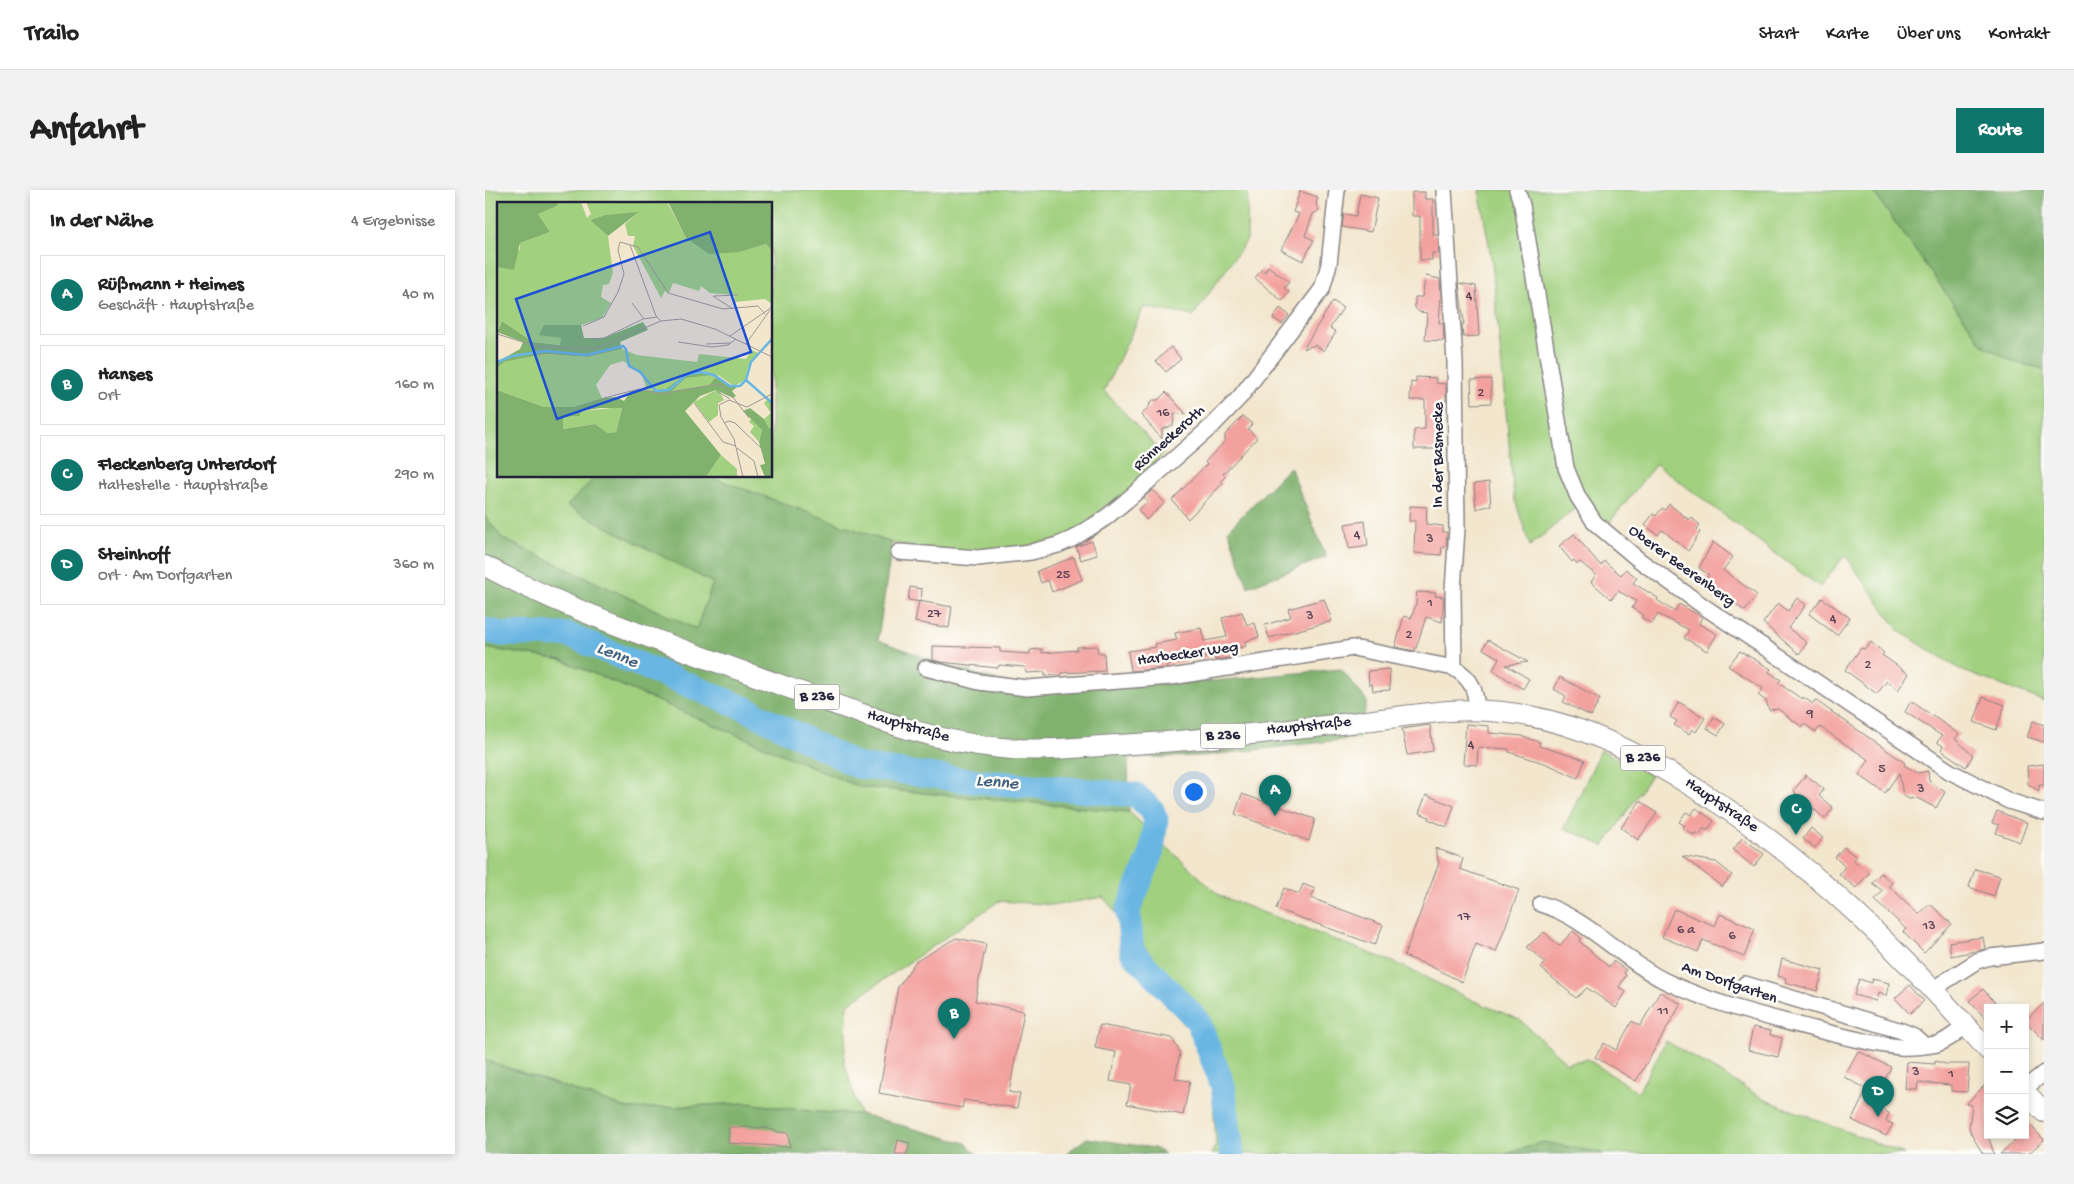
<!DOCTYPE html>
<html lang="de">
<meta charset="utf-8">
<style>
:root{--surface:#fff;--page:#f2f2f2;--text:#222;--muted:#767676;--line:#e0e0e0;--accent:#0f766e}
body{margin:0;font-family:"Gochi Hand",sans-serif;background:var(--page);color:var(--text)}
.controls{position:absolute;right:15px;bottom:15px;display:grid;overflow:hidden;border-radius:0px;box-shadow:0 2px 8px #0003}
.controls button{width:45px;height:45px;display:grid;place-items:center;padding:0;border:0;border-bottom:1px solid var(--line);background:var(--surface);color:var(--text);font:25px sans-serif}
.you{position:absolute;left:708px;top:601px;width:18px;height:18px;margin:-12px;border:4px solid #fff;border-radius:50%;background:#1a73e8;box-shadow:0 0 0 8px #1a73e833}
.badge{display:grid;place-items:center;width:32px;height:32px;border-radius:50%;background:var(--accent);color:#fff;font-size:16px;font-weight:700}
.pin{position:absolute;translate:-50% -41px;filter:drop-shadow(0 1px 2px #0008)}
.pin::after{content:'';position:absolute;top:26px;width:18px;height:15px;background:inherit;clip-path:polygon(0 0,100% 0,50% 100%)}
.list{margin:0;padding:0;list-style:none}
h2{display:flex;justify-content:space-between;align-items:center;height:65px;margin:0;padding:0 20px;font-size:21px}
h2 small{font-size:16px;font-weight:400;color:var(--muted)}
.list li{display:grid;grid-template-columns:32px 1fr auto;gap:15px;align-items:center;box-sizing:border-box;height:80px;margin:0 10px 10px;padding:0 10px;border:1px solid var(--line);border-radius:0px}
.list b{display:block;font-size:19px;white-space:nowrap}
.list p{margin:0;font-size:16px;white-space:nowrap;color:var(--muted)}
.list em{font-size:16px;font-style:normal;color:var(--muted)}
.icon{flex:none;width:28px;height:28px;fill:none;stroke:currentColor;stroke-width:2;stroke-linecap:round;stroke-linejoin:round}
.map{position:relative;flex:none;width:1559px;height:964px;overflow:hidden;border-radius:0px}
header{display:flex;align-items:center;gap:30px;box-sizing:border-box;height:70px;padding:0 25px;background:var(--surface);border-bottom:1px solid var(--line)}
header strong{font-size:24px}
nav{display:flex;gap:28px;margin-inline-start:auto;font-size:18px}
.intro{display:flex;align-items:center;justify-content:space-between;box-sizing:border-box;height:120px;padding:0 30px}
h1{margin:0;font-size:35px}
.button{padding:12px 22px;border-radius:0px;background:var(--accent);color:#fff;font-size:18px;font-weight:700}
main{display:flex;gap:30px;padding:0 30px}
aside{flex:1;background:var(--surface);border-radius:0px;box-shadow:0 2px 8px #0003}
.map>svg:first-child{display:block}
.green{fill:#a1d07f;stroke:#62795d}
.forest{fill:#80b26e;stroke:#516a54}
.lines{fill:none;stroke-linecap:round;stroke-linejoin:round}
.river{stroke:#69b6e3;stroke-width:25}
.building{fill:#f3a19e}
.minor-casing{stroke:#8a8484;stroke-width:18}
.major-casing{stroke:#8a8484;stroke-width:22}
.minor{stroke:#fff;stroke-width:15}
.major{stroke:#fff;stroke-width:20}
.labels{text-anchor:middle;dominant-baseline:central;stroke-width:5;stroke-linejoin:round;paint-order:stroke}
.number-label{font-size:14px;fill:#564254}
.shield{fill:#fdfcf7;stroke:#646373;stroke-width:1}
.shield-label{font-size:15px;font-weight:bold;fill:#22223b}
.street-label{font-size:16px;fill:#22223b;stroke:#fdfcf7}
.water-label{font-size:18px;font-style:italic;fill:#3e5d7e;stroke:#fdfcf7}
.inset-river{fill:none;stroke:#69b6e3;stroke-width:2.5}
.inset-road{fill:none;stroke:#9f9893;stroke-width:1}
.view{fill:#1d4ed8;fill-opacity:0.15;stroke:#1d4ed8;stroke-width:2.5}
.inset-edge{fill:none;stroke:#22223b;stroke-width:2.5}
</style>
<header>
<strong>Trailo</strong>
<nav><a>Start</a><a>Karte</a><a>Über uns</a><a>Kontakt</a></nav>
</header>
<div class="intro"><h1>Anfahrt</h1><a class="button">Route</a></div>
<main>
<aside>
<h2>In der Nähe<small>4 Ergebnisse</small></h2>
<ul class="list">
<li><span class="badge">A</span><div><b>Rüßmann + Heimes</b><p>Geschäft · Hauptstraße</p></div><em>40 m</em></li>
<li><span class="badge">B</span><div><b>Hanses</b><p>Ort</p></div><em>160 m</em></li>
<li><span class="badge">C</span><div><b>Fleckenberg Unterdorf</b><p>Haltestelle · Hauptstraße</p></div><em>290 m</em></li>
<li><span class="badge">D</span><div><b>Steinhoff</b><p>Ort · Am Dorfgarten</p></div><em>360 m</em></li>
</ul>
</aside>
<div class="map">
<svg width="1559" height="964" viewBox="0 0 1559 964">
<rect width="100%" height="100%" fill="#fdfcf7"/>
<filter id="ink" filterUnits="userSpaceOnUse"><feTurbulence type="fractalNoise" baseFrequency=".02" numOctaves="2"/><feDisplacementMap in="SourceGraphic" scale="10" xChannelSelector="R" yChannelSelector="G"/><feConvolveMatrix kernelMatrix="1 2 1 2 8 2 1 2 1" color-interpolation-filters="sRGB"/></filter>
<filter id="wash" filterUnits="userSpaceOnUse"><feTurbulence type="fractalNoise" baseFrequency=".0096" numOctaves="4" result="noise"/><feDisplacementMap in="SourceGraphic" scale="20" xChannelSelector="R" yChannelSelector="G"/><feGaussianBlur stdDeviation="1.12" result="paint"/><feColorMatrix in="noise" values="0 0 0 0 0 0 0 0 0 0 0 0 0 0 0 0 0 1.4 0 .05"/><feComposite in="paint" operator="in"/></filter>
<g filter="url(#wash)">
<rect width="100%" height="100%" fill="#f2e6cd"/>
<path class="green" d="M0,0h763l-1,50 -54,76 -49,-9 -40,84 59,63 -41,44 -63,45 -106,11 -61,-11 -184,-67h63v-272h-272v272h97l-28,30 145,77 -17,46 -193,-90 -18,-23z
M994,0h393l111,155 30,17 31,7v332l-81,-30 -64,-40 -54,-76 -25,32 -164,-123 -51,64 -26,-23 -49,41 -16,-49 -22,-235z
M0,458l77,12 297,127 270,25 91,84 178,68 74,36 48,20 47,43 20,-4 51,33 28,-51 100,59 138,54h-302l-59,-12 -37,12h-295l5,-9 -8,-122 -105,-126 -46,8 -58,-4 -151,103 -4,58 16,52 -43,-2 -71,-9 -117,6 -144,-49z
M1116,560l50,25 -47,71 -40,-18z"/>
<path class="forest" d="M1387,0h172v179l-31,-7 -30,-17z
M805,277l36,90 -78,30 -20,-57z
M111,286h112l184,67 -14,97 76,28 73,20 186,-7 128,-12 26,32 -8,37 -157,18 -74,2 1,54 -270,-25 -297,-127 -77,-12v-132l18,23 193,90 17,-46 -146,-77z
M0,870l144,49 117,-6 71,9 43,2 106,29 11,11h-492z
M602,948l67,10 11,6h-100z
M1058,952l56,10 3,2h-96z"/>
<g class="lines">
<path class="river" d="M0,440l17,4 66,1 176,73 114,58 106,14 172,15 16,15 4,10 -5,35 -23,55 4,42 66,69 25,65 9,68"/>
</g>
<g id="blocks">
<path class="building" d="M815,1l18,6 -2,7 3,7 -6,3 -8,22 9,4 -11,21 -22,-11 18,-36 -6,-2z
M927,2h13v7h8v36h5l1,18h-7v7h-12v-44h-8z
M875,4l18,4 -7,34 -29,-5 2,-13 12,2z
M783,76l21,16 -5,6 5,4 -7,9 -27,-23 7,-9 3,3z
M941,86l14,3 1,16 -2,28h4l1,18 -19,-1 2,-27 -8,-1 -4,-4v-11h7z
M974,93l17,3 3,50 -16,1 -1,-13h2z
M848,111l10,7 -13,20 6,4 -12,19 -9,-6 -12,4z
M795,118l9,7 -7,9 -9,-6z
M686,157l10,12 -15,13 -10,-11z
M931,187l20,1v5l10,1v17h-6l1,48h-27v-19l11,-1v-29h-15l1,-18 5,1z
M1006,189v24l-19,1 -1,-24z
M681,202l20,22 -11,-1 -2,12 -11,4v10l-21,-24 8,-8 1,-4 3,-3h5z
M758,226l9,8 -4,5 9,9 -34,36 3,2 -5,5 2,2 -35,36 -16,-19 35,-36 -2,-2 20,-21v-6z
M1004,292l2,23 -15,4 -2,-25z
M668,300l12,13 -19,17 -8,-10 10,-8 -4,-5z
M1184,314l20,16 2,-3 9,8 -3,4 3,3 -12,19 -23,-19 -3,-2 -4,5 -13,-10 8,-11 3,2 6,-8 3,2z
M925,316l17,1 -1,17 17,2v6h4l-1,15h-4l-1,8 -27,-2 1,-32h-6z
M880,331l3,25 -19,3 -4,-25z
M1089,344l27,32 3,-5 17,14 5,-6 11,9 -4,5 25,15 -1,2 18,12 4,-8 23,13 -3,7 18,10 -10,17 -23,-13 5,-8 -31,-16 -6,10 -10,-6 1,-3 -11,-7 4,-7 -18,-10 -7,8 -20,-17 5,-7 -16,-13 -3,2 -3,-4 -2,2 -13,-16z
M607,351l5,14 -16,5 -5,-13z
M1228,352l20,15 -10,13 34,25 -12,16 -29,-21 -2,3 -12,-9 7,-9 -10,-7z
M589,367l8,23 -30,12 -4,-12 -7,3 -4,-12z
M425,397l12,2 -1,13 -13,-2z
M932,402l19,1 -1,3 9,1 -2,25 -16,-5 -11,34 -20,-4 9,-31 7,2 5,-14z
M1312,408l9,7 -18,23 19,15 -8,11 -36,-31 15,-20 10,8z
M1337,408l28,20 -13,17 -28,-21z
M839,409l8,22 -63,17 -4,-13 26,-8 -3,-8z
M434,411l33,6 -3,21 -34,-6z
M757,422l5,13 8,-2 4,14 -15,5 2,4 -13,4 1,7 -19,3 -1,-4 -47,9v3l-36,3 -3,-20 28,-4 -1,-3 22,-4 -2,-7 26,-5 3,13 23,-4 -5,-19z
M1003,450l40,22 -22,3 23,14 -6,10 -30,-19 6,-12 -16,-9z
M1386,452l13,11 -2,2 27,19 -11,16 -11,-9 -10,13 -32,-24 16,-22 4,1z
M448,456l67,2v4l30,2v-4l12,-1v4l35,-3v-3l20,-1 1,7h6l1,18 -44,2 1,2 -17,1v-4l-19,1 -1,-6 -26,-2 -1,3 -58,-6 -7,-2z
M1255,461l31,18 -2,3 12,8 -3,3 24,16 1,-2 10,7 2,-4 90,63 -1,2 14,8 10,-2 1,10 16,11 -9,16 -19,-10 -8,1 -6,-4 -4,-22 -14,20 -26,-18 10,-15 -49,-33 -4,5 -12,-8 -2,3 -24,-18 -9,1 -3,-9 -8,-6 5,-7 -35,-22z
M904,479l1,21 -17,1 -1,-7 -3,1 -1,-14z
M1075,487l40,22 -9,17 -28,-14 3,-6 -12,-7z
M1498,507l22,8 -9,25 -22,-8z
M1426,511l48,33 -4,5 18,16 -7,12 -25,-17 2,-4 -6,-4 5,-6 -37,-24z
M1194,512l26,16 -9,14 -4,-3 -3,5 -15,-9 3,-4 -7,-4z
M1229,527l11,7 -7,11 -11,-7z
M1548,531l11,4v17l-17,-5z
M981,534l23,2v7l34,3v1l17,5 -1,4 46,14 -7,18 -31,-14 -38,-12v-3l-31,-2 -1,18 -14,-1z
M945,535l3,26 -26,4 -5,-26z
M1559,574v21h-5v6l-11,-7 -1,-18z
M1321,585l18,14 -5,7 14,12 -8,11 -22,-20 -6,-3 -3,-6z
M757,604l73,25 -6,22 -74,-27z
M941,605l28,11 -7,21 -19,-8 1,-2 -10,-4z
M1155,611l17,12 -19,27 -17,-12z
M1211,618l18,13 -7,10 -3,-3 -5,7 -3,-3 -2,3 -11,-7 2,-2 -6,-4 7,-10 5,3z
M1512,621l30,12 -7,19 -24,-9 3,-8 -7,-2z
M1326,638l12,10 -8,10 -12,-9z
M1257,648l22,16 -10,13 -21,-17z
M1359,657l12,10 -3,3 16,13 -13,15 -17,-14 6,-7 -10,-10z
M950,658l28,10 -3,11 59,21 -23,62 -20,-8 -14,38 -32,-16 -26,-10 35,-93z
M1197,666l34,6 16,13 -10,12z
M1490,679l25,7 -6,20 -25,-9z
M1396,683l11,10 -3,3 30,28 11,-10 22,20 -28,29 -21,-21 3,-3 -31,-29 8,-9 -11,-8z
M818,694l12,5 -4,9 72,27 -8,20 -99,-36 8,-21 15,6z
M1189,719l41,17 5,-12 35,15 -11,28 -41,-17 -5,12 -36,-15z
M1088,741l8,7 -2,3 30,26 4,-6 13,9 -2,3 2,2 -7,12 7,5 -10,16 -29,-20 -11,10 -35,-30 4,-6 -18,-15 17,-15 15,14z
M1498,747l2,12 -34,7 -2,-14z
M471,748l30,6 -11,57 49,10 -15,81 11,2 -3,14 -53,-8 -2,8 -83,-15 19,-106 17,-25z
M1297,769l41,11 -6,21 -32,-9 1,-4 -8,-2z
M1374,789l12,4 1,-4 17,4 -3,13 -8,-3 -2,8 -22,-6z
M1425,795l14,16 -14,13 -15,-16z
M1498,799l17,19h-12v13l-19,-20z
M1175,802l21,12 -45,77 -41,-24 9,-14 12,7 16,-29 8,5z
M1559,813v37l-19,-19z
M615,835l72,13 8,15 -5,26 15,2 -7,34 -56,-11 4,-19 -21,-4 6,-29 -21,-4z
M1268,837l18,4 -1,4 12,3 -4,19 -30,-7z
M1373,861l33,16 -18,38 16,8 -3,8 7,3 -7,12 -34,-16 15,-31 -23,-12z
M1450,871l11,3h23l-2,28 -16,-1v-6l-33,-3 -1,7h-12l2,-27 28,2z
M1503,892v53l6,19h-11l-12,-20 -2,-6 3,-23 -6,-1z
M1540,929l19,21 -16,14h-28l21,-19h4z
M244,937l37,1 12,4 10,1 2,14 -62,-4z
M413,950l12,3 -3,11h-12z"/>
</g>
</g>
<g filter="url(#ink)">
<use href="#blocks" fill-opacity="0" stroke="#8a8484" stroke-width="1"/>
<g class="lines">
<g class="minor-casing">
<path id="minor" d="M959,0l11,172 2,166 -4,62 1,78
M1032,0l5,15 44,263 12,29 17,26 44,37 67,48 243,163 60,30 35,11
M414,362l79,6 53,-6 27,-7 14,-6 32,-20 22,-18 87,-76 27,-28 82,-108 7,-25 8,-74
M441,478l53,14 48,6 144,-11 182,-29 101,20c18,11 22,22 23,43
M1056,714c46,14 79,54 122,76 47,23 100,36 151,49 28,7 57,15 86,18 12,1 25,-1 37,-3 11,-3 20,-12 29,-19
M1260,794l157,47 12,5 11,10
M1448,799l44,-28 13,-4 54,-6
M1540,898l19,-15"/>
</g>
<g class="major-casing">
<path id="major" d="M0,376c93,49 194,82 293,118 73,25 146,57 223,64 39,4 78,-1 117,-3 77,-4 154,-13 232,-22 32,-4 66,-9 99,-12 92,-7 173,31 249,79 111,69 203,163 290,260
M1540,902l19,20"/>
</g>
<use href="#minor" class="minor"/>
<use href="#major" class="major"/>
</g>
</g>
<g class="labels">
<g class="number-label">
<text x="984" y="106">4</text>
<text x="996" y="203">2</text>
<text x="678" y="223">16</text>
<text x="872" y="345">4</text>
<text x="945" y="349">3</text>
<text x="578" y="385">25</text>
<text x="945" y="413">1</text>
<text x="449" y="424">27</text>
<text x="825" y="426">3</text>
<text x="1348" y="429">4</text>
<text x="924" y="445">2</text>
<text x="1383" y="475">2</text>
<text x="1325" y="524">9</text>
<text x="986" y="555">4</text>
<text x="1397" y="579">5</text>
<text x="1436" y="599">3</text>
<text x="979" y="727">17</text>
<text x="1444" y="736">13</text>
<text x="1201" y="740">6 a</text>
<text x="1247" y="746">6</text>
<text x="1178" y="821">11</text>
<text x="1431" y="882">3</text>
<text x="1466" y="884">1</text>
</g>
<g class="shield">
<rect x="309.5" y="494.5" width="45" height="25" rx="4"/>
<rect x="715.5" y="533.5" width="45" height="25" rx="4"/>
<rect x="1135.5" y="555.5" width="45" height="25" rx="4"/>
</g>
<g class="shield-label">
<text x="332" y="507">B 236</text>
<text x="738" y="546">B 236</text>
<text x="1158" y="568">B 236</text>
</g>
<g class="street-label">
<text transform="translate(685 249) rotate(-42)">Rönneckeroth</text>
<text transform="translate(954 265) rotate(-90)">In der Basmecke</text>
<text transform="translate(1196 377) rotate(36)">Oberer Beerenberg</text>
<text transform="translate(703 465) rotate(-8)">Harbecker Weg</text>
<text transform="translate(423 537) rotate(16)">Hauptstraße</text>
<text transform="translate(824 537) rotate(-6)">Hauptstraße</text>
<text transform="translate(1236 616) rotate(34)">Hauptstraße</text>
<text transform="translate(1244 794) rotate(19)">Am Dorfgarten</text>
</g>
<g class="water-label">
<text transform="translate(132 466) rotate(22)">Lenne</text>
<text transform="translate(512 593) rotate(5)">Lenne</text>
</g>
</g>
<g transform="translate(12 12)">
<rect width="275" height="275" fill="#f2e6cd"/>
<path d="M61,0h23l6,16 4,-4 -5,-12h81l19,36 54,14 26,-8 6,7v53l-7,-5 -30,3 -1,-7 -24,-2 -9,-7 -2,5 -26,-8 -4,10 -4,-2 -4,7 -28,-52 2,-10h-7l-3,-12 13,-11 -33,2 -15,5 18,16 5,37 -4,11 -6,1 -2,12 10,6 -9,15 -21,7h-37l17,13v7l-28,-3 -31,-21 -5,9v-63l23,-18v-6l30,-11 -12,-18 19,-8zM125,147l15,6 60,7 2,-8 47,5 6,-9 6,3 -10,15 -3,12 -11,6 -16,-11 -9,10 -38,7 15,-14 25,-4 -16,-3 -7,1 -24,18h-17l-6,-18 -18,-11 -13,4 -14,20 6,13 -29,9h-29l-47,-17v-22l7,-6 41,-8 43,3zM221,187l6,11 -6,3v12l-9,7 -15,-20zM272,196l3,4v25l-3,1 -5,-9 7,-6 -7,-10zM125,205l-6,25 -8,1 -13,-9 -32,5 -1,-12 18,-1 1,-5zM255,215l10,13 -3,12 -9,-10 4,-6 -5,-4zM224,253l16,14v8h-31z" fill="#a1d07f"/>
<path d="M0,0h61l-1,4 -19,8 12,18 -30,11 -6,27 -17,-3zM171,0h104v49l-6,-7 -26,8 -31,2 -23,-16zM142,10l-31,24 -18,-16 15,-5zM5,119l31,21 27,3 1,-7 -22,-3 5,-10h37l3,13h20l39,-16 5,8 -28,12 2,7 -34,8 -43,-3 -41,8 -7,6v-6l23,-13 3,-7 -26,-10zM198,169l16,4 -25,3 -14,13 37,-6 7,-8 -2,-3 16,11h10l-8,6 4,5 -3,2 -17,-8 -16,6 -15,15 36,44 -15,22h-209v-87l47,17h29l29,-9 14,-1 8,4 7,-10 33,-1 24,-18zM103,206h22l-6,24 -8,1 -13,-9 -32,5v-12l17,-1 1,-5zM253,206l14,11 5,9 3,-1v50h-7l-5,-12 5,-1 -6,-22 3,-12 -19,-19z" fill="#80b26e" fill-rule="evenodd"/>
<path class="inset-river" d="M0,160l15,-6 33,-5 42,4 36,-9 3,3 3,17 11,6 16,19 13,-1 17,-15 15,-3 13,3 16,11h10l6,-6 5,-18 21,-23M249,178l26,23"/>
<path class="inset-road" d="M133,43l26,71 5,5M216,94l20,13M217,94l24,-1M135,101l12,16M86,124l21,-9 14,-25 6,-18 -6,-24 2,-8 18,5 30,46 55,16 35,-3 7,8M0,132l42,13 57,1 65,-27 20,-2 34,10 57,28M233,134l42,-29M94,137l13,-1 39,-19 14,-2M181,140l34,5 16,-2 8,-6M209,142l24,-1M249,142l24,-34M220,189l13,8M107,196l35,-9 23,5 55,-10 9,4 23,30M197,201l29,39 13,4M227,221l5,-2 6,2 26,25M240,246l17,13 4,16M246,275l-9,-38 -13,-22 -2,-12 10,-5 18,7 25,-13"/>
<path class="view" d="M213,30l41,120 -194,67 -41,-120z"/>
<rect width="275" height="275" class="inset-edge"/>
</g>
</svg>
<div class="controls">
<button>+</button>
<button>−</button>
<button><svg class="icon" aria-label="layers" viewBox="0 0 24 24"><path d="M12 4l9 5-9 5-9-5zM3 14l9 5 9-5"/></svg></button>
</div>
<div class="you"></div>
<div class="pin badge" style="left:790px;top:626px">A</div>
<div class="pin badge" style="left:469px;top:849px">B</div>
<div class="pin badge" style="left:1311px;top:645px">C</div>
<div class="pin badge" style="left:1393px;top:927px">D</div>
</div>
</main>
